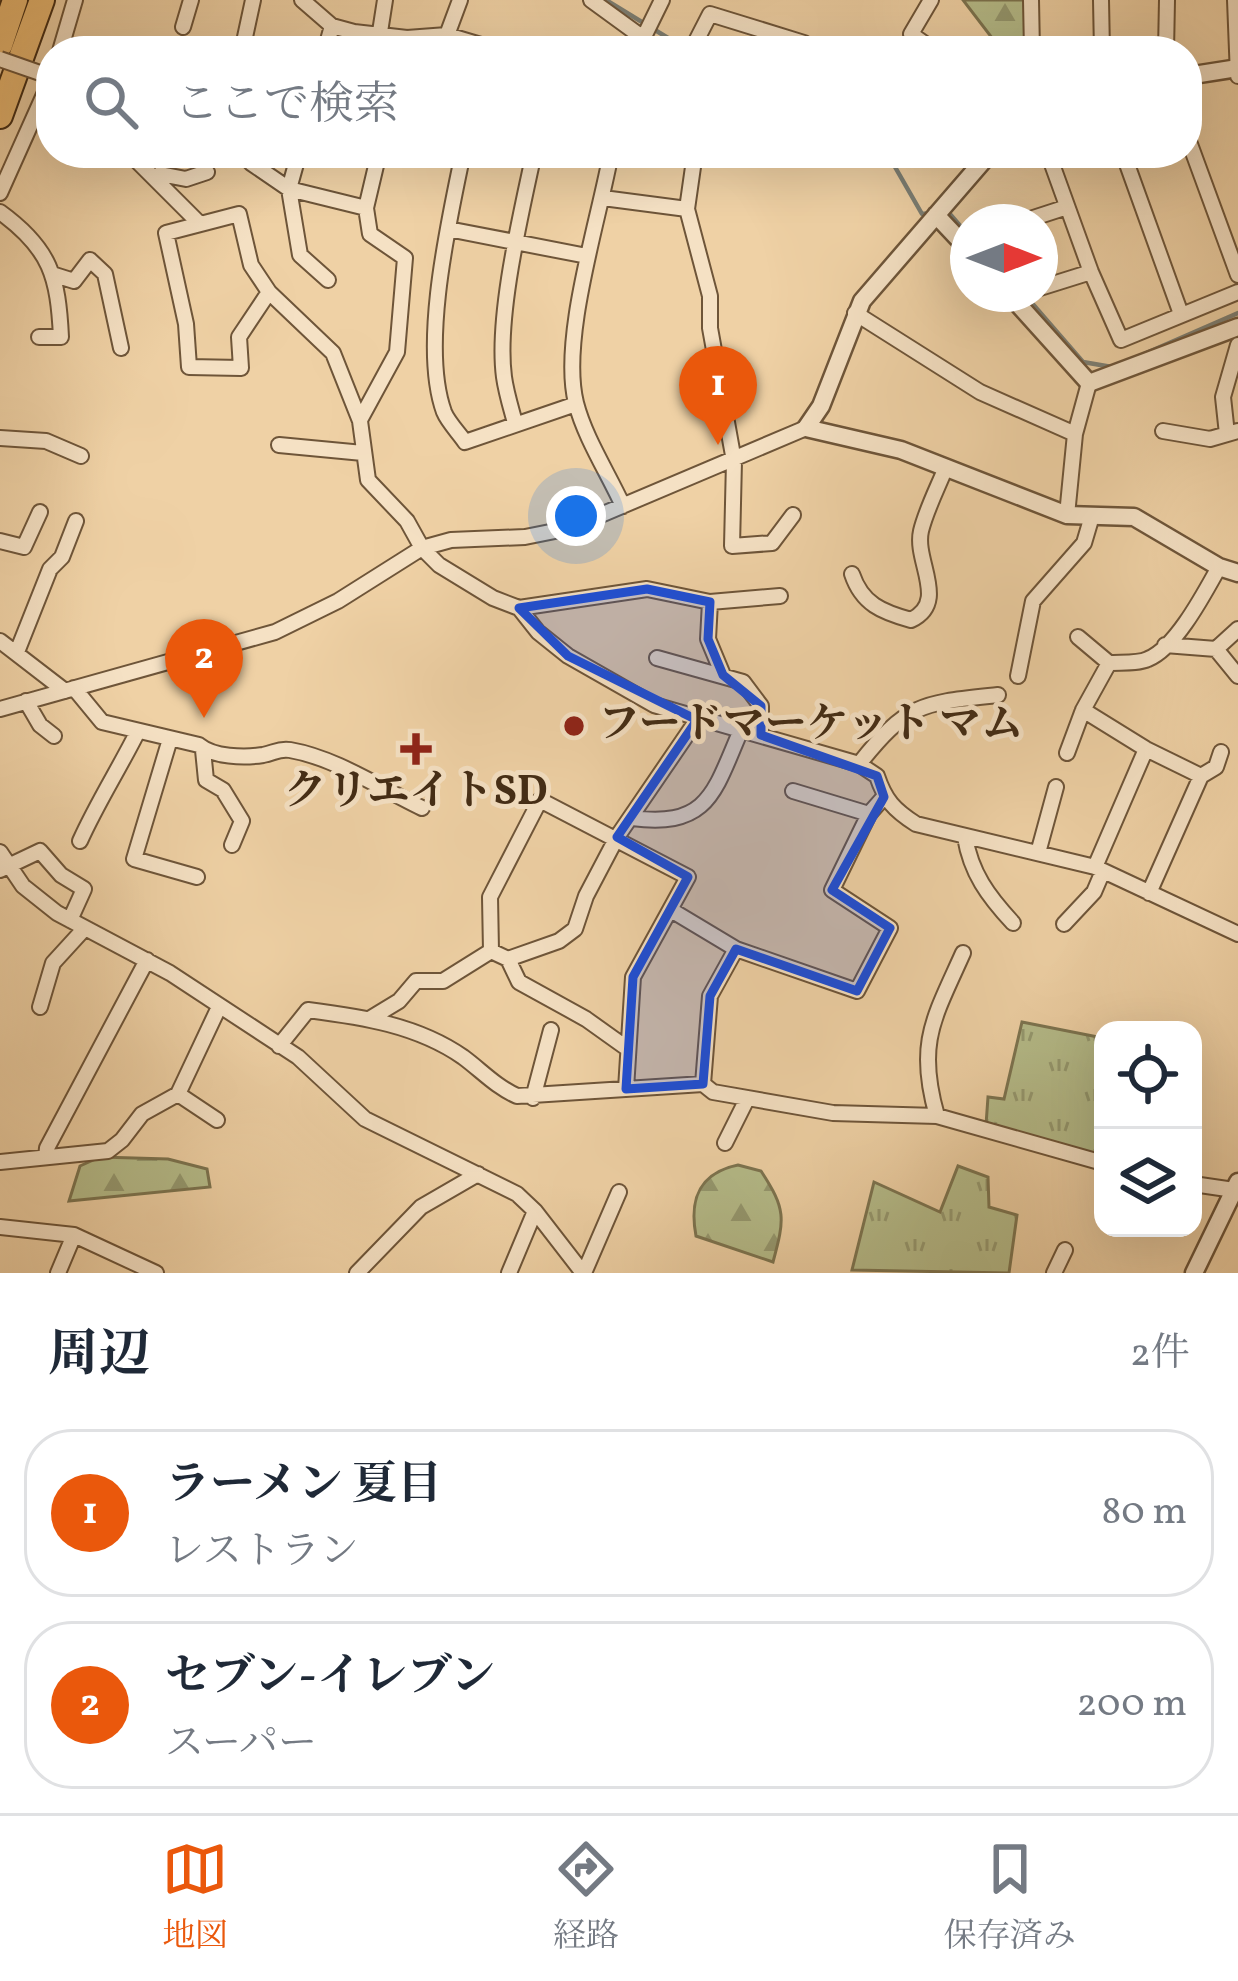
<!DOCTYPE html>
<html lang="ja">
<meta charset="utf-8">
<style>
:root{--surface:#fff;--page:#f2f2f3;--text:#1f2937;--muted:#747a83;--line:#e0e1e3;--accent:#ea580c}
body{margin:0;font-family:Vollkorn,"Noto Serif JP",serif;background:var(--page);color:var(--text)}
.controls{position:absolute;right:36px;bottom:36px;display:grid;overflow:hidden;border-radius:24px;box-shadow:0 12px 48px #0002}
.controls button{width:108px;height:108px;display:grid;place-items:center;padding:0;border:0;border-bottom:3px solid var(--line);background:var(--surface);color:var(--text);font:60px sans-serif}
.compass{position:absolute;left:950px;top:204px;width:108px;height:108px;border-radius:50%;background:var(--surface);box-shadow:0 12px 48px #0002;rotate:90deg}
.you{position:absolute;left:576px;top:516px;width:42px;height:42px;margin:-30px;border:9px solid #fff;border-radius:50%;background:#1a73e8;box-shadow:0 0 0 18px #1a73e833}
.badge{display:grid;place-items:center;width:78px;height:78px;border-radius:50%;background:var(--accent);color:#fff;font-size:39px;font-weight:700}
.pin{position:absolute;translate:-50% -99px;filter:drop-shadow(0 3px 6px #0008)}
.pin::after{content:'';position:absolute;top:63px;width:42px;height:36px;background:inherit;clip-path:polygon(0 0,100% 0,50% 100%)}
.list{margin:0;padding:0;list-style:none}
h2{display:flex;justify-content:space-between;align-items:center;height:156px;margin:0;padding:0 48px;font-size:51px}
h2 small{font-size:39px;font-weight:400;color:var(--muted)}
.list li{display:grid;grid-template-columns:78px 1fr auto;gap:36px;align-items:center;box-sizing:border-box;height:168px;margin:0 24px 24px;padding:0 24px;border:3px solid var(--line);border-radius:48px}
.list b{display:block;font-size:45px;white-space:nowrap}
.list p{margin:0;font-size:39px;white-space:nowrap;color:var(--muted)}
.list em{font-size:39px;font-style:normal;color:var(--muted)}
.icon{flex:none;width:66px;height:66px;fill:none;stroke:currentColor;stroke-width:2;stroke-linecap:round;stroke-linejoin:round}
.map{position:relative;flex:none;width:1238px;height:1273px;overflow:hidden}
.search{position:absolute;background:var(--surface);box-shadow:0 12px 48px #0002;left:36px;right:36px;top:36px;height:132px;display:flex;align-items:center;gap:30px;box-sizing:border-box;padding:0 42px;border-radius:48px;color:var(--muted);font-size:45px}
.sheet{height:540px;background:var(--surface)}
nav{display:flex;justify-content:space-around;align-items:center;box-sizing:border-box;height:168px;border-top:3px solid var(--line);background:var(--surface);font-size:33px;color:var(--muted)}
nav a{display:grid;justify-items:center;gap:6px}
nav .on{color:var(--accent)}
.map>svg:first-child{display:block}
.grass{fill:url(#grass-tufts);stroke:#7c7450;stroke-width:3}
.forest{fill:url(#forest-firs);stroke:#7c7450;stroke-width:3}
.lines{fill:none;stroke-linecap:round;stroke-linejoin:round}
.stream{stroke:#7b7e74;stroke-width:4.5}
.minor-casing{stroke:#6e5539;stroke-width:18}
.tertiary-casing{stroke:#6e5539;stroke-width:21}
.motorway-casing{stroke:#432c15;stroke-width:28}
.minor{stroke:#f5e1c4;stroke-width:14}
.tertiary{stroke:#f5e1c4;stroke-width:16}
.motorway{stroke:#e8b872;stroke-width:24}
.minor-bridge-casing{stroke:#6e5539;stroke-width:18;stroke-linecap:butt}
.minor-bridge{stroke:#f5e1c4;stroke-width:14}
.marked{fill:#1d4ed8;fill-opacity:0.2;stroke:#1d4ed8;stroke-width:9;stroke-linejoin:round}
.poi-dot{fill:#8f2418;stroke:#f5e1c4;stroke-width:4.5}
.labels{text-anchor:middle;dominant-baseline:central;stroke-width:10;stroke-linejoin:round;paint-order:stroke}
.poi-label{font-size:42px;font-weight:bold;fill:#432c15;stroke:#f5e1c4;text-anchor:start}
</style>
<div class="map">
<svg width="1238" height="1273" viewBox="0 0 1238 1273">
<defs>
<pattern id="grass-tufts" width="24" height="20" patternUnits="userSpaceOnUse" patternTransform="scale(3)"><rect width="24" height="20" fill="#b5bc8a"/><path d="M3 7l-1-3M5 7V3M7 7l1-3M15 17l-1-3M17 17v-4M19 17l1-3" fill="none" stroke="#959970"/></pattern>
<pattern id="forest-firs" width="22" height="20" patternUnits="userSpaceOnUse" patternTransform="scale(3)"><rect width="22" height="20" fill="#b5bc8a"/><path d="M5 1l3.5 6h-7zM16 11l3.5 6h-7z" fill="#959970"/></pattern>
</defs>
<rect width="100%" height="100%" fill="#efd1a5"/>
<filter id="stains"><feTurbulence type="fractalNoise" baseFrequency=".00167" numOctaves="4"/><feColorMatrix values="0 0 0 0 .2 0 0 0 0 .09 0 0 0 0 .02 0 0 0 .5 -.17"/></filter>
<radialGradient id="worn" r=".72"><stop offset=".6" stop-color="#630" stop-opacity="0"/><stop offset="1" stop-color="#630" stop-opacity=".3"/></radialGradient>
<path class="grass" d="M1022,1022l81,16v119l-117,-32 2,-28 16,2z
M958,1166l30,11 1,30 28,8 -8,58 -157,-3 22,-88 66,30z"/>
<path class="forest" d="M963,0h64v51h-25z
M100,1157l68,2 39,10 3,18 -141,14 11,-35z
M738,1165l23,6c25,38 24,47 12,91l-77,-26c-7,-37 3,-63 42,-71z"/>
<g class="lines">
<path class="stream" d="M606,0l80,49
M887,153l35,61 9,-1
M949,213l19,22
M1024,294l59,68 29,5
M1144,354l94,-41"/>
<g class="minor-casing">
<path id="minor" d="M302,0l30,26 22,6 53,6 40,-3 37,11 -1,5
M591,0l70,51
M931,0l-20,34 24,17
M1031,0l1,51
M1101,0l1,51
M1235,0l3,76
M183,27l8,-27
M380,32l5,-32
M447,35l13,-35
M484,46l22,5
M60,51l15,-51
M242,51l11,-51
M325,51l7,-25
M637,51l25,-51
M691,51l19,-37 94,29 11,8
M1166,51l1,-51
M1187,136l51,139
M129,153l70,70
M299,153l-10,36 77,19 13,-55
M463,153c-14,68 -43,193 -19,259 4,10 15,21 21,30l111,-38
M611,153c-12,67 -51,186 -35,250 9,35 32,70 47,103
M695,153l-8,56 23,87v32l24,133 -2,85 40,-3 21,-28
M1048,153l43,119 30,68 117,-48
M1123,153l58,161
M251,163l38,26 11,66 28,25
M156,180l4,-6 26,5 21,-7
M0,193l51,-114
M603,198l84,11
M0,212c51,37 58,65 61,125h-22
M1021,222l46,-15
M448,229l139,27
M55,275l19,6 16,-21 15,14 16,74
M1040,288l51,-16
M269,292l-30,45 2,31 -52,-1 -3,-43 -20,-91 73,-19 12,51 18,27 64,61 27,68 8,59 39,41 15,27 17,17 54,33 26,10 19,24 30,24 86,49 205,59 18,12c8,24 17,34 39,48l179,43 143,67
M855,313l125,79 95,42
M360,420l37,-68 8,-94 -35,-24 -4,-26
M515,423c-4,-15 -9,-31 -11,-46 -8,-60 17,-163 30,-224
M1163,431l47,8 28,-8
M1227,434l-4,-37 15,-52
M0,438l46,3 35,15
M279,445l84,8
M1067,515l8,-81 14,-51
M0,541l24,6 16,-35
M852,574c10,30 30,38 59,46 38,-18 3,-59 10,-89 5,-21 17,-44 25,-64
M710,602l-2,37 15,36
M519,608l128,-19 63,13 70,-6
M1078,637l31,26
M0,641l65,50
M1165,645l51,4 22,-20
M1216,649l22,27
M17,652l33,-83 12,-12 14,-36
M657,658l86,24 18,24v29
M1018,676l15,-75 51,-58 8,-27
M74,688l28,34 97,23c14,12 45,13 64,10 11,-2 16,-7 27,-5 46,8 90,38 132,58
M26,701l14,24 14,11
M0,709l275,-77 63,-31 84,-53 29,-8 74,-3 45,-9 236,-100
M1083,710l63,39 55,27 15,-9 5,-15
M170,739l-36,120 63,18
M203,750l3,30 17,10 19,31 -10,24
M1067,753l16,-43 26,-47c11,-1 29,1 39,-4 28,-11 57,-67 71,-92
M859,764c49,-62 64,-61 139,-69
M793,791l76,23
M632,818c77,10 82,-26 109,-88
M965,837c6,36 23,59 48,86
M80,841c17,-38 39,-72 58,-110
M0,852l23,34 34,27 113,60 128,84 67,62 152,75 18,17 48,62
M1038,853l18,-66
M1095,867l51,-118
M0,870l40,-19 21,24 23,14 -14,31
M1149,893l52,-117
M671,910l65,39 121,42 33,-63 -58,-38 37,-76 15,-17
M1064,924l30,-32 9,-21
M508,959l11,23 67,37 42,30
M40,1007l13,-44 32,-35
M371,1018l28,-17 17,-20h27l48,-30
M279,1046l29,-36c54,7 109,15 155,47 19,14 32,29 54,39l186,-12 10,8 120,21 104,3 166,47
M703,1084l7,-88 26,-47
M626,1089l7,-112 55,-100 -148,-77 -50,97 1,54 17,8 51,-18 16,-12 11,-33 31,-59 80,-117
M178,1094l39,26
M533,1098l18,-68
M937,1116c-21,-73 -3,-98 26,-163
M725,1143l22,-44
M46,1157l1,-9 100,-188
M0,1162l108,-11 14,-11 20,-26 36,-20 41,-87
M1193,1184l41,6
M0,1227l74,8 82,38
M58,1273l16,-38
M357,1273l64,-66 57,-33
M509,1273l26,-62
M584,1273l35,-81
M1054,1273l11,-23"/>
</g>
<g class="tertiary-casing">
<path id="tertiary" d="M1187,76l51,-8
M936,215l32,34
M1009,294l80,89 149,-56
M806,428l95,22 166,65 67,2 85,50 19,6
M806,428l15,-22 41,-105 128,-148
M1194,1273l44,-91"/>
</g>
<g class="motorway-casing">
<path id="motorway" d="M0,45l15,-45
M0,116l42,-116"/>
</g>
<use href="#minor" class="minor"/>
<use href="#tertiary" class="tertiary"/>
<use href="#motorway" class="motorway"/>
<g class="minor-bridge-casing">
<path id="minor-bridge" d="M0,59l40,14"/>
</g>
<use href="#minor-bridge" class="minor-bridge"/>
</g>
<path class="marked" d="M647,589l63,13 -2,37 15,36 38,31v29l116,41 7,21 -52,93 58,38 -33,63 -121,-42 -26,47 -7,88 -77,5 7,-112 55,-100 -71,-40 80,-117 -129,-64 -49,-48z"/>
<g class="poi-dot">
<circle cx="574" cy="726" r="12"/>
<path d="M410 731h12v12h12v12h-12v12h-12v-12h-12v-12h12z"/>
</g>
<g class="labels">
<g class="poi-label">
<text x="598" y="726">フードマーケット マム</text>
<text x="416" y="793" text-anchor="middle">クリエイトSD</text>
</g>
</g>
<rect width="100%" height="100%" filter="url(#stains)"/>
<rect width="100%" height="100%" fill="url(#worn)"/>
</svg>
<div class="controls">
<button><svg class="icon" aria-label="locate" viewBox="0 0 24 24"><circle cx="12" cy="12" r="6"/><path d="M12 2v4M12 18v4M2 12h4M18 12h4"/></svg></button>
<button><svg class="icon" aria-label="layers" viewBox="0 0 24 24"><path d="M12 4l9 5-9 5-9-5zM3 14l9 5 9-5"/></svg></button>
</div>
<svg class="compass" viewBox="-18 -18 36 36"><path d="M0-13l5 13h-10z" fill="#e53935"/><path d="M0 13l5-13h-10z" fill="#747a83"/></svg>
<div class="you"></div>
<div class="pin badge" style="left:718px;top:445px">1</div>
<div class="pin badge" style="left:204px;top:718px">2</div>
<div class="search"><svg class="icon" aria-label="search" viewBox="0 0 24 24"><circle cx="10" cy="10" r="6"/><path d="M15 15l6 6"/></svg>ここで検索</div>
</div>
<section class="sheet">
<h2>周辺<small>2件</small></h2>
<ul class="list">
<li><span class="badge">1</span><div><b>ラーメン 夏目</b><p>レストラン</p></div><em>80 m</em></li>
<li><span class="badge">2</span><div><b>セブン-イレブン</b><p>スーパー</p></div><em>200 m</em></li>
</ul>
</section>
<nav>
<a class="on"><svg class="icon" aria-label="map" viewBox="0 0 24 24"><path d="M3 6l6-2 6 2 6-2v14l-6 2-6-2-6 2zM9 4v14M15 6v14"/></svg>地図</a>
<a><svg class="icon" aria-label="directions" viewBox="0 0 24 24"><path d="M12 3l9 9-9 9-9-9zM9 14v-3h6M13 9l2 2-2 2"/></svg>経路</a>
<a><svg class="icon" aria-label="saved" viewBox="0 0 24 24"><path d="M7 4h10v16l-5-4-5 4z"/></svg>保存済み</a>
</nav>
